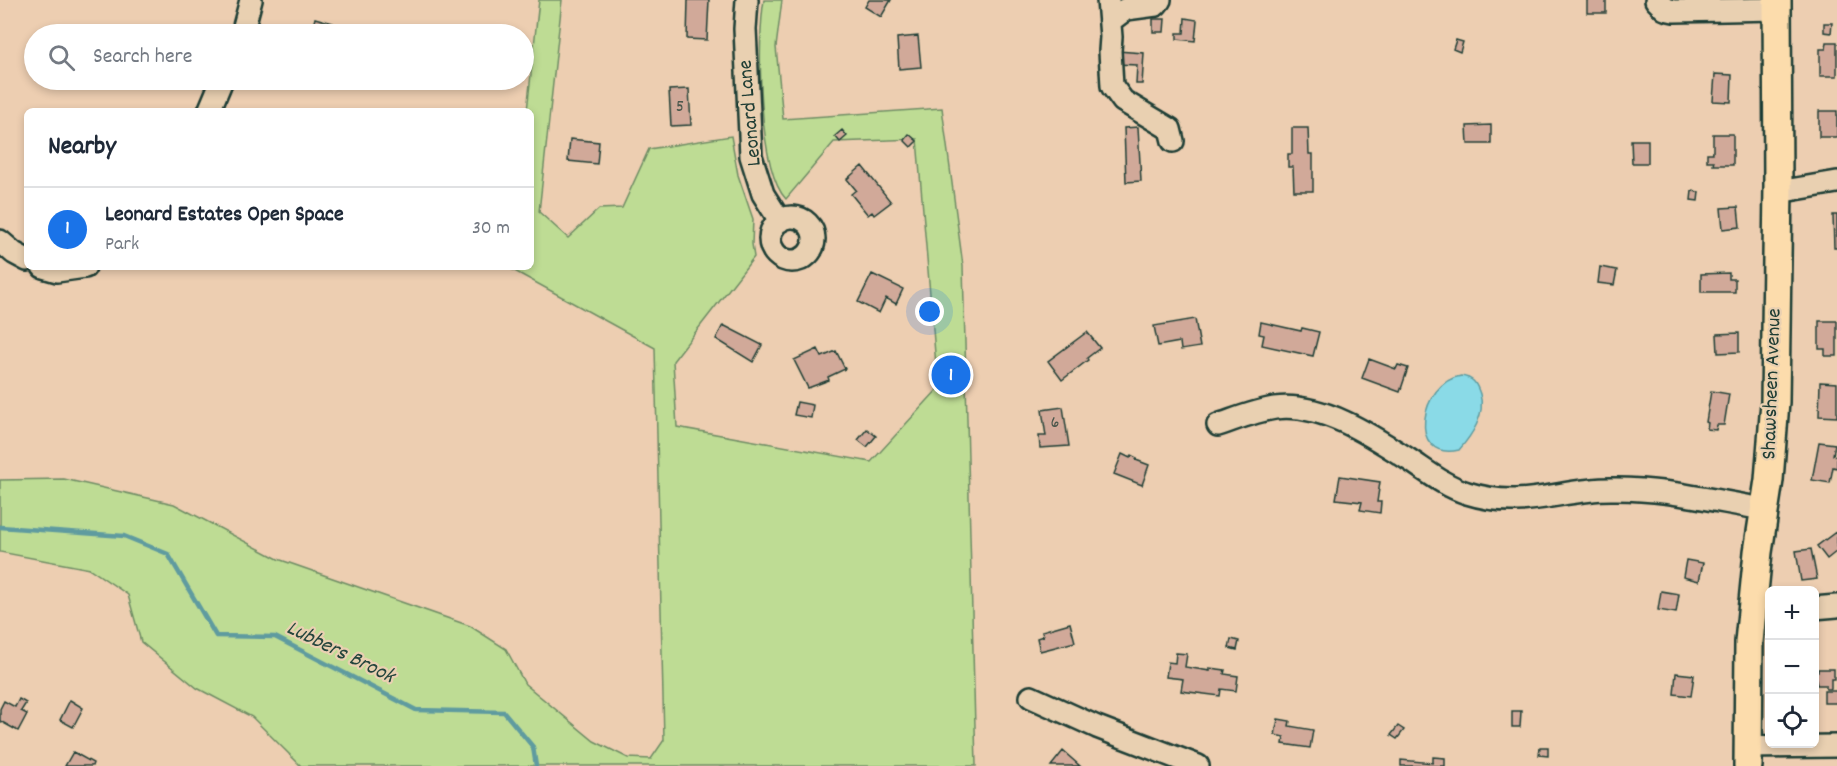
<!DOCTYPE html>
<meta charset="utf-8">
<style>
:root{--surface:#fff;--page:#f2f2f3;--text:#1f2937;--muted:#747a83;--line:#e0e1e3;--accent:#1a73e8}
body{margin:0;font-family:Dekko,sans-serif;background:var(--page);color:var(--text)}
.controls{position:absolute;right:18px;bottom:18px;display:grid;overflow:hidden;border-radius:9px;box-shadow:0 3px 9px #0003}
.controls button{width:54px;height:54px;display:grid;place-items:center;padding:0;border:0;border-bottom:2px solid var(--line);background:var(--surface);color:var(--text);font:30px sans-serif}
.you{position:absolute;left:930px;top:312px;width:21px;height:21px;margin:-15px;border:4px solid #fff;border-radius:50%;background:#1a73e8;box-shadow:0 0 0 9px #1a73e833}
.badge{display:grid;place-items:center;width:39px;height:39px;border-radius:50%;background:var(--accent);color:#fff;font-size:20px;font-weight:700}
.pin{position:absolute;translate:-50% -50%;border:3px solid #fff;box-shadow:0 2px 6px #0006}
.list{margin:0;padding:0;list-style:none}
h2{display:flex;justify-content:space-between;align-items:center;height:78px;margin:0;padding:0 24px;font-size:26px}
h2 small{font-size:20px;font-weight:400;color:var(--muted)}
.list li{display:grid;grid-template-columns:39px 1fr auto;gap:18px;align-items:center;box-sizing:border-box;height:84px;padding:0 24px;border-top:2px solid var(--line)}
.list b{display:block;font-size:22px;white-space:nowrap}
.list p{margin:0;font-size:20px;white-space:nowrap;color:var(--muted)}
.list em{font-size:20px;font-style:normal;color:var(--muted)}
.icon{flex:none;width:33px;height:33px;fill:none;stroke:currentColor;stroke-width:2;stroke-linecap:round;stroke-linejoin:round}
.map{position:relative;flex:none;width:1837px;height:766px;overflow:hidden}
.search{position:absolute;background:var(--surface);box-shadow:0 3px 9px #0003;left:24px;top:24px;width:510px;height:66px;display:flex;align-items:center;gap:15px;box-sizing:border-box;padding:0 21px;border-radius:33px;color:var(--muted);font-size:22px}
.panel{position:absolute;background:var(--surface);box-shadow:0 3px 9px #0003;left:24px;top:108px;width:510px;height:162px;border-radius:9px}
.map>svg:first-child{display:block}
.green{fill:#bedc94;stroke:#6e8c64;stroke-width:1.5}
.water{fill:#8adae7;stroke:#5f9b9f;stroke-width:1.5}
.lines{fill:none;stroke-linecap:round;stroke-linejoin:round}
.stream{stroke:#5f9b9f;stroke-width:4.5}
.building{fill:#d1a999;stroke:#1f3d34;stroke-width:1.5}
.minor-casing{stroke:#1f3d34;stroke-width:26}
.major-casing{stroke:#1f3d34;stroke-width:32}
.minor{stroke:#e9d0b1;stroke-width:21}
.major{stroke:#fcdcac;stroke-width:27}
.labels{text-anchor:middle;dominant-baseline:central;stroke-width:4.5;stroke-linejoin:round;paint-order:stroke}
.number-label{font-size:18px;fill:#4c584d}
.street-label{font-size:21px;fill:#1f3d34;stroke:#e9d0b1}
.water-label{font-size:22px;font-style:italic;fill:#24453d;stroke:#e9d0b1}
</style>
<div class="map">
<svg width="1837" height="766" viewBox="0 0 1837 766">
<rect width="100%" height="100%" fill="#edceb1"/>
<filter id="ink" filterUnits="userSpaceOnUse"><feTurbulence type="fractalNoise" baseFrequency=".0167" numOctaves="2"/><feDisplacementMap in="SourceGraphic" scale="12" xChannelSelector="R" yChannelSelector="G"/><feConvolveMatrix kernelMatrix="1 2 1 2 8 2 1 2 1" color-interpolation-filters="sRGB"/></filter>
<g filter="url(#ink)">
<path class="green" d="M539,0h23l-23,212 29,26 31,-29 23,-1 27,-59 82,-13 7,39 15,44 -1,25 2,13 -81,104 4,66 194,35 67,-73 -21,-250 -83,3 -48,57c-28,-29 -29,-159 -22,-199h18l-6,47 7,72 159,-11 21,158 13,500h-675l-49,-49 -55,-29 -56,-46 -13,-47 -38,-26 -90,-17v-72l64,-1 110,25 104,55 192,67 36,23 19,35 69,57 34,17 23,1 13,-19 -9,-392 -144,-79v-2h20v-156h-4z"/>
<path class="water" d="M1461,376c12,2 15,6 19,18 6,21 -8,41 -21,56 -53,12 -39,-68 2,-74z"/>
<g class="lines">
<path class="stream" d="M0,527l124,9 44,18 48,82 59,1 141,73 88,2 29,35 3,19"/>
</g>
<path class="building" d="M688,0h21l-2,40 -20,-1z
M869,0h22l-10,17 -16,-10z
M1587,0h19v13h-19z
M315,18l18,5 -3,11h-19z
M1185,18l12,2 -2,21 -18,-2v-6h7z
M1153,19h12l-1,13h-11z
M1824,23h8l-1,10 -7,-1z
M918,36l3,31 -22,2 -2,-31z
M1456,40l7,2 -3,10 -7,-3z
M1827,42h10v34h-17v-27h6z
M1117,51l27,2 -2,31h-6l1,-19 -21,-1z
M1715,74l17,1 -1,27 -18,-1z
M689,89l2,36 -20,1 -2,-36z
M1819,111h18v26h-18z
M1491,125v19h-23l-1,-18z
M1138,127l3,54 -15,1 -2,-54z
M1292,128h16l1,26h4v37h-19l-1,-24h-5v-13h4z
M842,130l5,6 -7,6 -5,-6z
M909,134l8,7 -6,6 -7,-7z
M1713,134h20v31h-20l1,-4h-7v-8h6z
M570,139l29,3 -2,22 -29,-3z
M1631,140h17v23h-16z
M862,166l29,36 -17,13 -2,-3 -4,3 -17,-21 5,-4 -9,-11z
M1692,191l7,1 -1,9 -7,-1z
M1738,207l2,20 -17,2 -2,-21z
M1833,215h4v33h-3z
M1600,267l17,3 -3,15 -16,-2z
M1729,273v6h6v13h-34v-18z
M872,274l31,15 -7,15 -10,-6 -7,15 -21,-11z
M1195,319l5,28 -19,3 -1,-8 -22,4 -4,-20z
M1819,321h18v35h-12v-7h-6z
M1261,322l40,9 1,-3 17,4 -6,24 -51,-11 2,-10 -5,-1z
M723,325l39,20 -9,17 -37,-23z
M1087,332l13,16 -13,10 1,2 -26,20 -14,-19z
M1739,333v19l-21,1 -1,-19z
M818,349l4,8 14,-6 9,18 -17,8 1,3 -21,8 -14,-28z
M1369,359l27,10 2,-4 10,3 -8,24 -38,-14z
M1820,382l17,1v34l-18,-1z
M1711,391l18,3 -5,31h-7l-1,5 -9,-1 1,-6 -2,-1z
M797,402l16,3 -2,13 -17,-3z
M1063,407l6,39 -29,2 -1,-12h7l-4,-26z
M867,429l9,7 -9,11 -9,-7z
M1819,442l16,2 -2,11 4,1v12l-4,-1 -3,16 -18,-3z
M1122,454l8,4 1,-3 6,3 -1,2 13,5 -7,20 -28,-11z
M1340,476l40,6 -3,20h4l-1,11 -20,-3 2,-8 -26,-3z
M1837,531v20l-10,8 -10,-13z
M1811,549l6,30 -16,2 -5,-30z
M1686,560l17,3 -4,18 -16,-4z
M1661,591l18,3 -3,19 -18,-3z
M1070,623l5,19 -35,9 -3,-13 6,-2 -1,-5z
M1231,639l8,2 -2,9 -8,-2z
M1176,653l11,1 -2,13 25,4v-3l15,2 -1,4 14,2 -2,15 -15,-2 -1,7 -39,-5 2,-12 -17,-2 2,-15 7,1z
M1818,669h16v10h-3v10h-5v-4h-9l-3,-14h4z
M1676,673l18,2 -3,21 -17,-2z
M1824,691h13v12h-13z
M19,699l7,4 -5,8 6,3 -9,17 -18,-10v-12l4,-8 11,6z
M70,700l13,8 -10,19 -13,-7z
M1512,711h9l-1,16h-8z
M1278,719l12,2 -1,5 24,4 -3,18 -27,-4 1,-7 -9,-2z
M1398,726l6,4 -7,9 -6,-4z
M1540,747h8v9l-9,-1z
M1063,751l17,15h-29z
M73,752l20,11 -1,3h-27z
M1433,757l12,1v8h-44v-6l32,3z"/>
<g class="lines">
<g class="minor-casing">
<path id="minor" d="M747,0l-2,29 6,127 12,38 17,27
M1108,0l3,37 -1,14 2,35 11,15 47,28 3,12
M1656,0l9,9 9,2 104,-2
M1110,21l16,-12 30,-4 4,-5
M242,34l9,-34
M209,111l13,-31
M1778,192l59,-10
M770 239a22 22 0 1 1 44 0a22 22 0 1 1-44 0Z
M0,241l14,12 13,7
M43,267l14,4 28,-4
M1218,425c18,-6 37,-14 57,-17 46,-6 96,27 133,51 20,13 37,27 59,34 57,18 91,-4 144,-4 52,-1 103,12 154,20
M1814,608l23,-2
M1031,697l66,30 101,39
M1747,747l90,-1"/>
</g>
<g class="major-casing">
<path id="major" d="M1748,766l1,-124 9,-90 11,-72 6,-78 3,-216 -1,-186"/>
</g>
<use href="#minor" class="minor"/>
<use href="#major" class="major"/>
</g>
</g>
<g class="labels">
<g class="number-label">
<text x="680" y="107">5</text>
<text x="1055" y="423">6</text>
</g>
<g class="street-label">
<text transform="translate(751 113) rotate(-95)">Leonard Lane</text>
<text transform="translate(1773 384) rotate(-88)">Shawsheen Avenue</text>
</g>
<g class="water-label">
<text transform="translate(340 653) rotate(26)">Lubbers Brook</text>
</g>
</g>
</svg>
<div class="controls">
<button>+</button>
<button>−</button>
<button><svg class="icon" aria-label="locate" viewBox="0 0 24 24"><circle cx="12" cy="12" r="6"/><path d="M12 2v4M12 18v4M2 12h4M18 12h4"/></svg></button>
</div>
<div class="you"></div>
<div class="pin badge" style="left:951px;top:375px">1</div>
<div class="search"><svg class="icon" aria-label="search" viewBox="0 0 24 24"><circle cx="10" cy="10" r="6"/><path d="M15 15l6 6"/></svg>Search here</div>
<section class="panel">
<h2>Nearby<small></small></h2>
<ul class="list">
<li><span class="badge">1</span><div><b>Leonard Estates Open Space</b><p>Park</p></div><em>30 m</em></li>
</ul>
</section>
</div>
